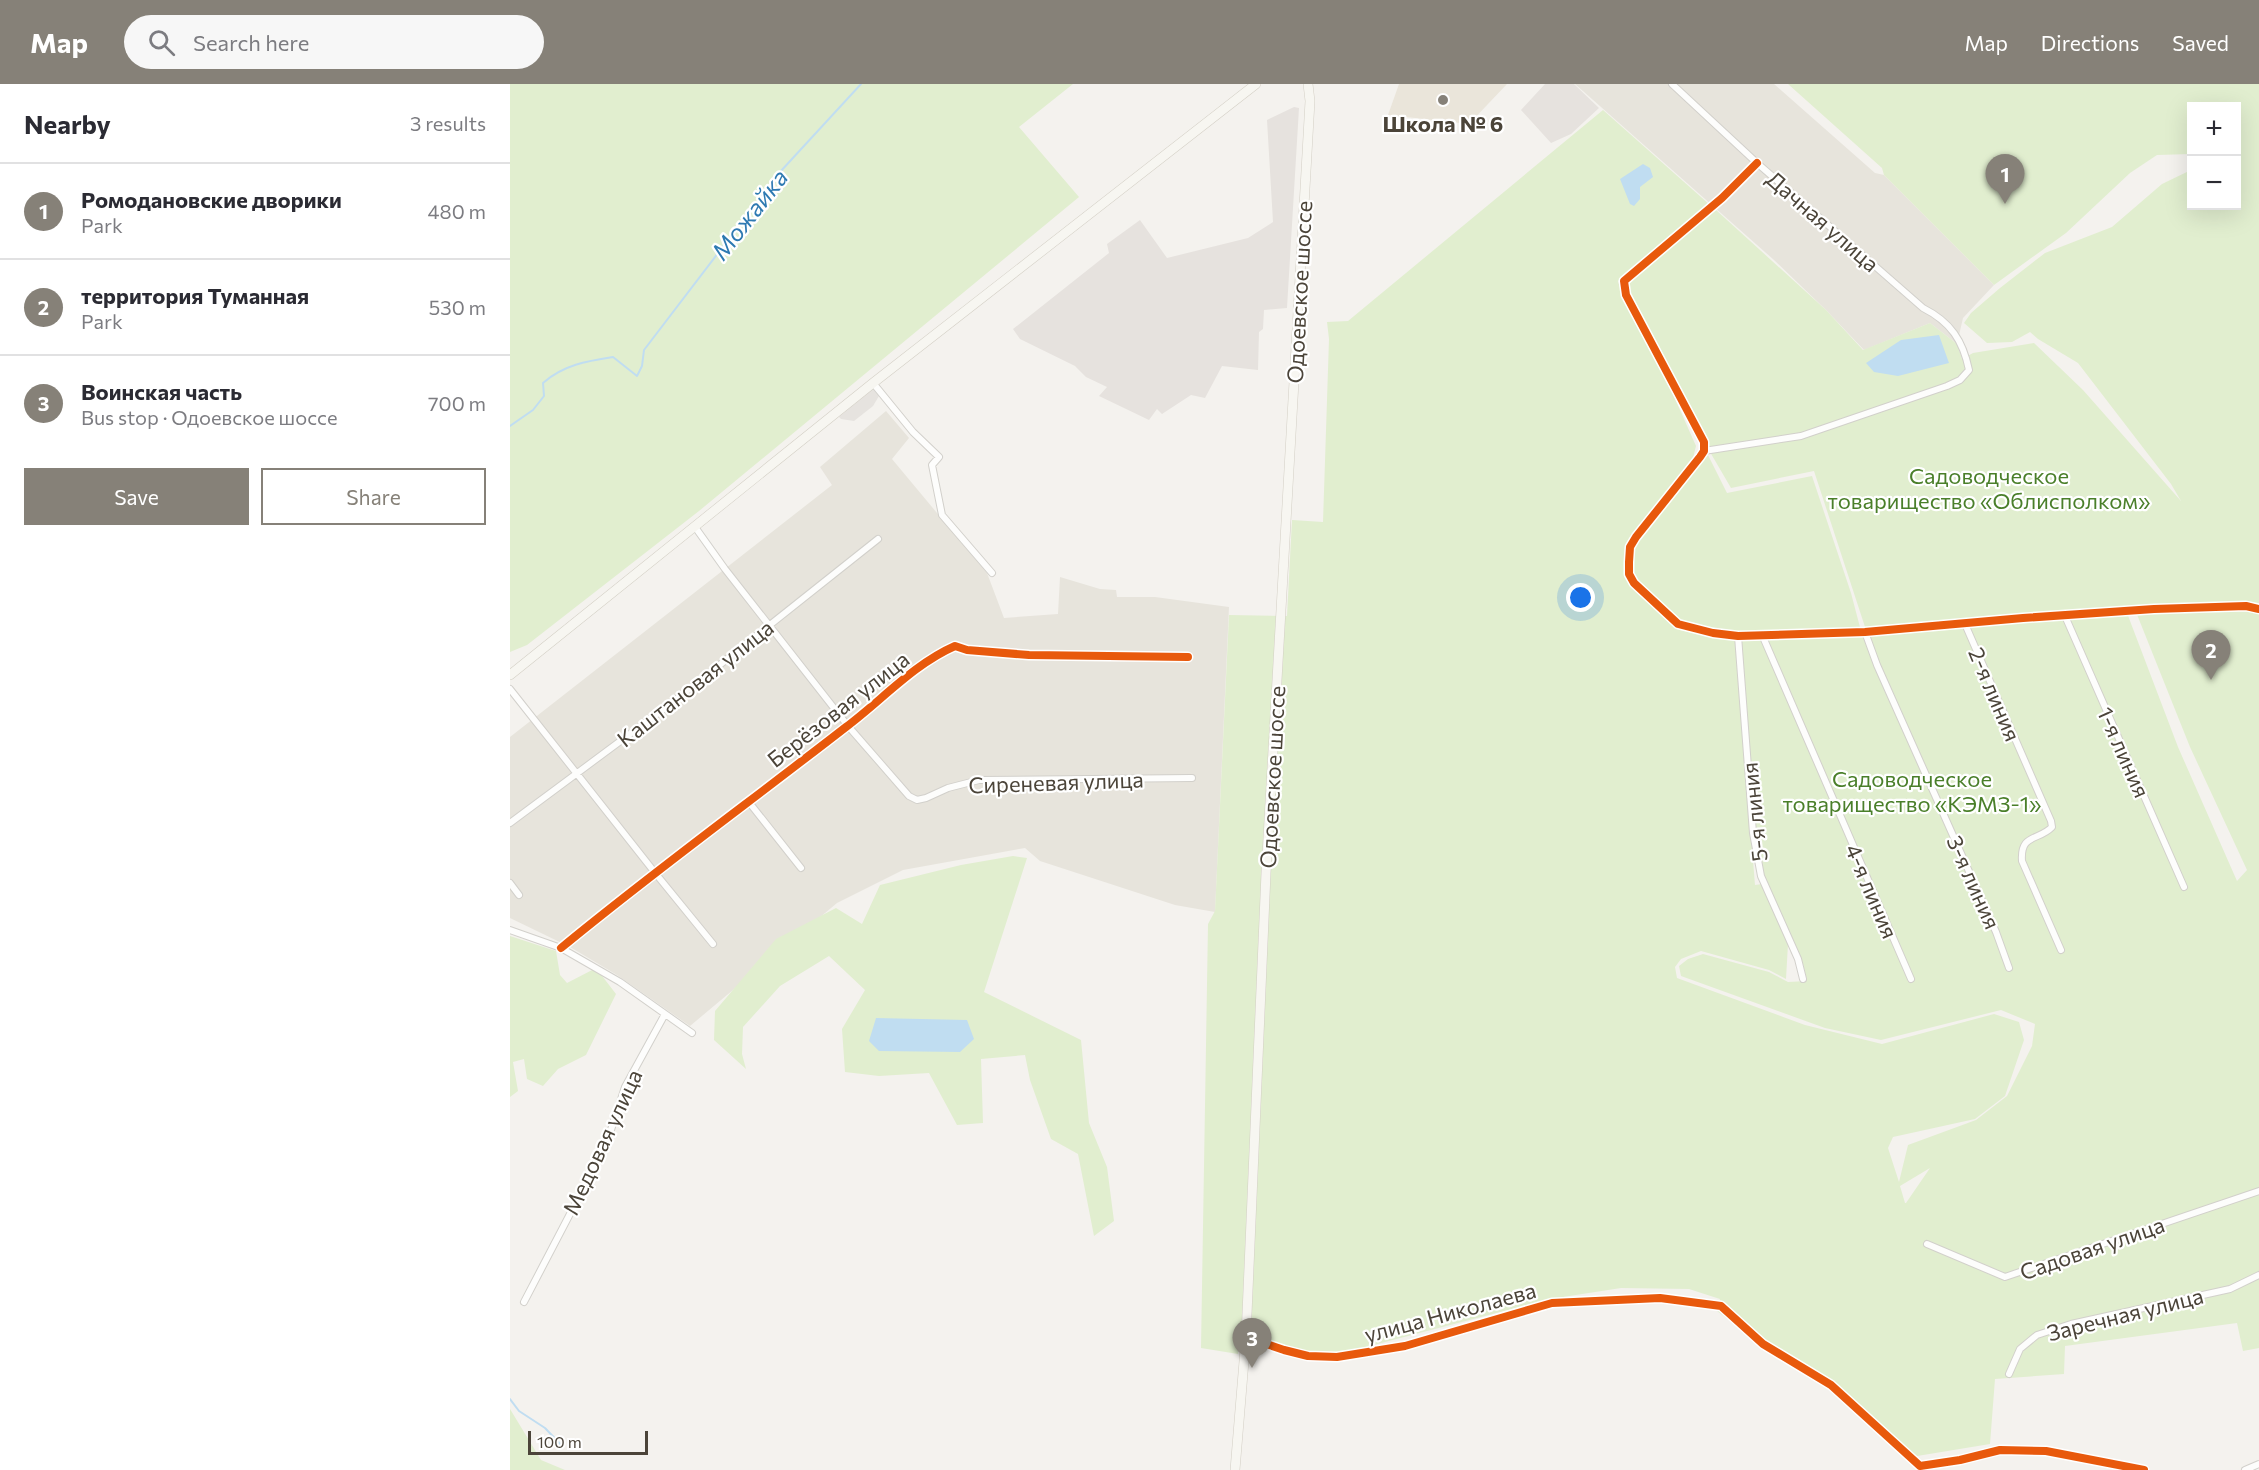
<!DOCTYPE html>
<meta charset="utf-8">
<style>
:root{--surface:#fff;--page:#f7f7f7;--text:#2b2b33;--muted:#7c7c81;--line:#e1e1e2;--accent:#868178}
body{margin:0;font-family:Commissioner,sans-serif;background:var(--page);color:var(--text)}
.controls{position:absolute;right:18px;top:18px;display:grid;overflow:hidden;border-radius:0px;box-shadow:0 6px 24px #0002}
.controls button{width:54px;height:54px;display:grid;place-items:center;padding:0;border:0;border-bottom:2px solid var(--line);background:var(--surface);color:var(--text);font:30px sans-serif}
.scale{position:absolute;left:18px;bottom:15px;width:120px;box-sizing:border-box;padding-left:6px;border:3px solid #4b4439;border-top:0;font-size:16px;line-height:21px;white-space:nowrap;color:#4b4439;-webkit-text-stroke:4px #fff;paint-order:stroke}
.you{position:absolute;left:1071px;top:514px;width:21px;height:21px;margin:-15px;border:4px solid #fff;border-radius:50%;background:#1a73e8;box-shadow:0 0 0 9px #1a73e833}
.badge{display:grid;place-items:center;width:39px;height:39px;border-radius:50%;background:var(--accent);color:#fff;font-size:20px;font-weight:700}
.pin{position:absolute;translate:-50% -50px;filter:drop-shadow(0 2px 3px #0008)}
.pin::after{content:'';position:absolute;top:32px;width:21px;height:18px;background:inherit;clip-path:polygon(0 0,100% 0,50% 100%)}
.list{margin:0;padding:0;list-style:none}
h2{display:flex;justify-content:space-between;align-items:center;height:78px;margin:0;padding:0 24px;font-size:26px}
h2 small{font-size:20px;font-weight:400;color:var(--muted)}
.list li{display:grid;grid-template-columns:39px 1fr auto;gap:18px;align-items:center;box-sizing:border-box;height:96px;padding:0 24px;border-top:2px solid var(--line)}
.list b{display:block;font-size:22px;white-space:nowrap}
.list p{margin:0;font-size:20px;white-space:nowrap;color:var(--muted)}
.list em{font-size:20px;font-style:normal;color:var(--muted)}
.actions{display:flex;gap:12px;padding:18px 24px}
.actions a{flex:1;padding:14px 0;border:2px solid var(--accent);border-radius:0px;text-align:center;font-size:21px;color:var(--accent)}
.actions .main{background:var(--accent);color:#fff}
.icon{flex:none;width:33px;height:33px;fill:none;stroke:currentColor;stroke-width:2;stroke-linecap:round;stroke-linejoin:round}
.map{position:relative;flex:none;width:1749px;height:1386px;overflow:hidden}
header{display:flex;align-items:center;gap:36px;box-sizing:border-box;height:84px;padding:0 30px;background:var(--accent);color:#fff}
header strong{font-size:28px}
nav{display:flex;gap:33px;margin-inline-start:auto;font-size:21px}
.search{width:420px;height:54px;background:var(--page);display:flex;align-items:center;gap:15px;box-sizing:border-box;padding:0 21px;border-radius:33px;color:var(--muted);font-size:22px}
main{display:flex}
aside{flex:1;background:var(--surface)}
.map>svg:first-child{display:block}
.residential{fill:#e7e4dc}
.industrial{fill:#e6e2de}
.education{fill:#eae5da}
.green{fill:#e1eecf;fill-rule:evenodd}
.parking{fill:#e6e3df}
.water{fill:#c0ddf1}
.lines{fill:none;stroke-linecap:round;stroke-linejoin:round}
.stream{stroke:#c0ddf1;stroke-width:2}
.street-casing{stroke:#d2d0cb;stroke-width:8}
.secondary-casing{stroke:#d3cfc5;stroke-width:10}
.street{stroke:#fdfdfc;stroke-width:6}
.secondary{stroke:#f7f6f1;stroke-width:9}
.cycleway-casing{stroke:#fff;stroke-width:11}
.cycleway{stroke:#e8590c;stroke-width:8}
.poi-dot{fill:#868178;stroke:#fff;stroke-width:2}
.labels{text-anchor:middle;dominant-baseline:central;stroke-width:4.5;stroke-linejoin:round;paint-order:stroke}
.poi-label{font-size:22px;font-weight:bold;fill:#4b4439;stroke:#fff}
.street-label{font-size:22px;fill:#4b4439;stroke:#fff}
.park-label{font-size:22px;fill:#4a7f2a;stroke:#fff}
.water-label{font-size:24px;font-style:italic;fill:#2e7ab2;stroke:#fff}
</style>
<header>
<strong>Map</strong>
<div class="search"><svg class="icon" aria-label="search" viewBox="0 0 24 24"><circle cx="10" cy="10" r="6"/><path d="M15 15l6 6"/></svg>Search here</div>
<nav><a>Map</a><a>Directions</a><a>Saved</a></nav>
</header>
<main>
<aside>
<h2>Nearby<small>3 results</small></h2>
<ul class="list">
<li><span class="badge">1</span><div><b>Ромодановские дворики</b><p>Park</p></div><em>480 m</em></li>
<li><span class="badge">2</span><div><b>территория Туманная</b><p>Park</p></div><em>530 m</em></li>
<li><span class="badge">3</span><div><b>Воинская часть</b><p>Bus stop · Одоевское шоссе</p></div><em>700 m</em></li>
</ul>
<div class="actions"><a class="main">Save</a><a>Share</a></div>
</aside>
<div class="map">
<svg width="1749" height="1386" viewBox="0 0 1749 1386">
<rect width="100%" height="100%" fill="#f4f2ee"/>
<path class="residential" d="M1065,0h199l101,89 9,2 110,110 -31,33 -6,26 -27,-21 -66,27 -38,-40 -52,-50z
M376,327l23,27 -17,21 95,114 17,45 54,-4 2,-37 40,12 16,1 1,7h38l74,10 -14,305 -40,-7 -135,-44 -15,-13 -122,22 -66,33 -147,123 -73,-51 -47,-28 -60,-29v-181l322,-252 -12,-18z"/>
<path class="industrial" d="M1035,0h29l25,24 -28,26 -20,9 -30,-33z
M784,23l5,1 -12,200 -23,2 -1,19 -4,3 -1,38 -36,-4 -17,32 -14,-3 -29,19 -5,-5 -8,11 -50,-24 8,-9 -21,-10 -11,-11 -55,-27 -7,-10 96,-76 -2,-9 33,-24 27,38 81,-20 25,-16 -6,-102z"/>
<path class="education" d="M889,0h108l-38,40 -81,-9z"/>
<path class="green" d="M0,0h563l-54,43 60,70 -380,314 -172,134 -17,7z
M1278,0h471v522l-19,-3 -374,27 -52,-159 -83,17 -21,-36 -84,-165 5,-9 85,-68 110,100 37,40 67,-27 27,21 5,15 11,-6 61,-10 49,47 98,111 -10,-17 -93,-121 -40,-24 -8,-7 -18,10 -25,1 -23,-20 7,-10 29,-25 45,-35 67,-26 50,-43 29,-14 1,36h44v-100h-44l-1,48 -34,1 -27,18 -64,60 -72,52 -110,-110 -2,-7z
M1093,26l107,95 -92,76 5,16 49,95 24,54 -3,12 -66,90 -2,21 10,19 45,42 55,8 20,247 7,-1 26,60 -2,35 -17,-9 -68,-19 -20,8 -6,8 2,11 128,47 77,19 112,-30 25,8 5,18 -19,56 -30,23 -82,18 -5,11 11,34 9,-37 68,-25 31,-24 25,-50 3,-22 -34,-14 -120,30 -56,-12 -144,-52 -2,-10 9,-7 15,-5 66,18 19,10 19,-1 -4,-17 -40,-90 -8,-36 -14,-199 121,-6 265,-20 51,134 59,134 10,-11 -57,-123 -54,-135 106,-4 17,4v736l-16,3 -6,-28 -172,23 -1,28 -69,5 -5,65 -85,14 -85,-76 -51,-31 -52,-40 3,-12 -31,-10 -68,-1 -71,11 -211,55h-31l-68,-24 -2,24 -37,-6 7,-424 7,-13 14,-296 58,1 5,-96 31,2 6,-183 -2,-17 21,-1zM1420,1084l-24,35h-1l-5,-17z
M1198,371l19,38 85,-17 39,117 10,38c-44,1 -149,11 -185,-13 -15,-10 -27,-26 -41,-38l-4,-7 3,-30z
M503,772l14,2 -43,134 97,48 8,83 18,44 7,54 -20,15 -16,-82 -27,-15 -21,-59 -5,-25 -44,4 2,64 -26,2 -28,-52 -50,3 -34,-4 -3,-43 23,-39 -36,-34 -49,30 -37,41 -1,27 4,15 -32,-29 1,-29 61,-72 60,-31 26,16 18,-39 81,-20z
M0,852l46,15 4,24 7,8 29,-15 20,26 -30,61 -28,14 -15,17 -16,-7 -3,-20 -11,3 5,29 -8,6z
M0,1325l31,51 24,10h-55z"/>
<path class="parking" d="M363,305l6,7 -6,10 -19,15 -13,-2 -2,-2z"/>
<path class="water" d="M1133,80l7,4 3,9 -13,10v12l-6,7 -4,-2 -10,-25z
M1429,251l10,28 -51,13 -24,-4 -8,-9 35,-23z
M366,934l91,2 7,19 -14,13 -81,-1 -10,-10z"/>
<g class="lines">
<path class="stream" d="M0,342l23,-16 11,-14 -1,-13c20,-18 44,-22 70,-26l24,19 5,-10 2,-16 136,-178 81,-88
M0,1315l9,12 26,17 18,19"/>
<g class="street-casing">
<path id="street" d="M1162,0l85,79 166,145c28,14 40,33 46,62l-9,10 -13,6 -146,50 -97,15
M1247,79l-35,35 -98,83 2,14 78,147v9l-4,6 -64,80 -6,10 -1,15v12l5,9 44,41 35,9 25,3 127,-4 158,-14 131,-9 92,-3 13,3
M363,299l40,49 26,25 -7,8 10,50 50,58
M185,443l30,42 123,157 61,70 8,4 9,-2 22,-10 31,-8 213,-2
M1555,532l119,271
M1455,540l86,197 1,6c-13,14 -32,6 -30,34l39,89
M1355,548l12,33 119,267 13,36
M1228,552l15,197 8,43 37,83 5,20
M1253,553l148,342
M0,605l146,185 57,70
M238,717l53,67
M0,739l163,-121 205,-163
M0,799l9,12
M0,846l51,18 59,34 72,51
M51,864c92,-76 190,-147 285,-221 36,-27 68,-63 109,-81l12,4 62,5 159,2
M1417,1160l78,33 254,-86
M14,1218l82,-157 19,-58 40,-73
M736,1253l38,13 24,6 29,1 68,-11 147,-43 108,-5 61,8 42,38 68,41 89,81 40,-6 40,-10 46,1 98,19
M1499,1290l11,-25 17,-14 34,-11 159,-35 29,-14
M1735,1386l14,-6"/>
</g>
<g class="secondary-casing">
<path id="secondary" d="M0,591l363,-292 383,-299
M725,1386l11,-133 20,-464 44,-772 -2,-17"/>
</g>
<use href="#street" class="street"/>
<use href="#secondary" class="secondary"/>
<g class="cycleway-casing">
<path id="cycleway" d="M1247,79l-35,35 -98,83 2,14 78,147v9l-4,6 -64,80 -6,10 -1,15v12l5,9 44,41 35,9 25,3 127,-4 158,-14 131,-9 92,-3 13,3
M51,864c92,-76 190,-147 285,-221 36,-27 68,-63 109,-81l12,4 62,5 159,2
M736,1253l38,13 24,6 29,1 68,-11 147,-43 108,-5 61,8 42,38 68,41 89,81 40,-6 40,-10 46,1 98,19"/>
</g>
<use href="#cycleway" class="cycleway"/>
</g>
<circle class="poi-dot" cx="933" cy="16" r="6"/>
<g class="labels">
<g class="poi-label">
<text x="933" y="39">Школа № 6</text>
</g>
<g class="street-label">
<text transform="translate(1313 137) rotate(41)">Дачная улица</text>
<text transform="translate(789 208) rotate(-87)">Одоевское шоссе</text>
<text transform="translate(185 599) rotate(-38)">Каштановая улица</text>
<text transform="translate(1485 610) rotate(67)">2-я линия</text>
<text transform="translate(328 625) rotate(-38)">Берёзовая улица</text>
<text transform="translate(1614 668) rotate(66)">1-я линия</text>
<text transform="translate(762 693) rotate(-87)">Одоевское шоссе</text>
<text transform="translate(546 698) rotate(-2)">Сиреневая улица</text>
<text transform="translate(1244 728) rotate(-96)">5-я линия</text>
<text transform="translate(1464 798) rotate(66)">3-я линия</text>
<text transform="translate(1362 807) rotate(67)">4-я линия</text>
<text transform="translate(92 1058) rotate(-65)">Медовая улица</text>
<text transform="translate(1582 1164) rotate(-19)">Садовая улица</text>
<text transform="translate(940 1228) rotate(-15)">улица Николаева</text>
<text transform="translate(1615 1230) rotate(-14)">Заречная улица</text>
</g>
<g class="park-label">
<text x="1479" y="391">Садоводческое<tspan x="1479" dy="25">товарищество «Облисполком»</tspan></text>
<text x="1402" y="694">Садоводческое<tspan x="1402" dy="25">товарищество «КЭМЗ-1»</tspan></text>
</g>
<g class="water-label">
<text transform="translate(239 130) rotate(-52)">Можайка</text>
</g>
</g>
</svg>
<div class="controls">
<button>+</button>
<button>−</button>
</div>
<div class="scale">100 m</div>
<div class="you"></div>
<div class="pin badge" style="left:1495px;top:120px">1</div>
<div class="pin badge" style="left:1701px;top:596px">2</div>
<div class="pin badge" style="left:742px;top:1284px">3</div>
</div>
</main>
